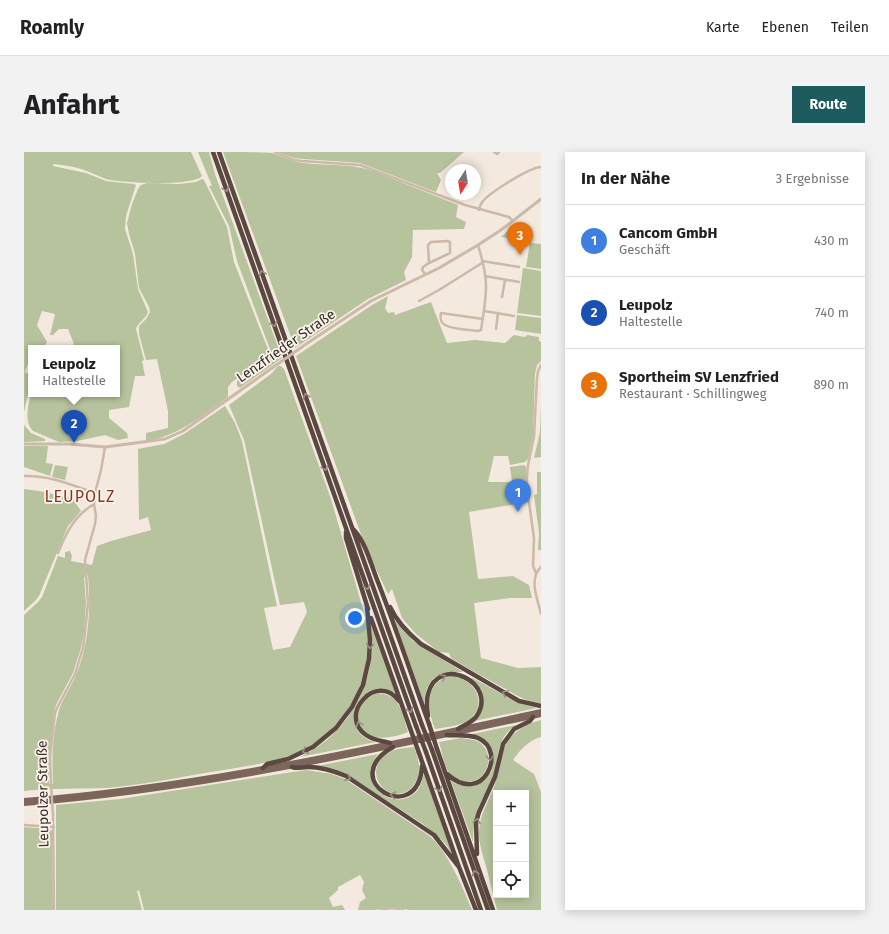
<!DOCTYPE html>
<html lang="de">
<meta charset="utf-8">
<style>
:root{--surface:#fff;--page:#f2f2f2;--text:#202124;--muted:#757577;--line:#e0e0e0;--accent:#1d5a5d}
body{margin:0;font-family:"Fira Sans",sans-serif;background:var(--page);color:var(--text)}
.controls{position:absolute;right:12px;bottom:12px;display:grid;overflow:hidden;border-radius:0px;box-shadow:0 2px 10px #0003}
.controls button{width:36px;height:36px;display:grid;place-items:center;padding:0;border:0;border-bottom:1px solid var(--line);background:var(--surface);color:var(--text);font:20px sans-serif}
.compass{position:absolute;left:421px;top:12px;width:36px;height:36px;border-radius:50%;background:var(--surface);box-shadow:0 2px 10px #0003;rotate:192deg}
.you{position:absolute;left:331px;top:466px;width:14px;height:14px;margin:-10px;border:3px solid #fff;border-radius:50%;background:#1a73e8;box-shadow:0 0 0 6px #1a73e833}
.badge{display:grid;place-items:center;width:26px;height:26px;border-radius:50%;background:var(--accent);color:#fff;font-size:13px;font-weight:700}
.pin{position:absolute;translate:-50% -33px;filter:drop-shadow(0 1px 2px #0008)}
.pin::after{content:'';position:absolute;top:21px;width:14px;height:12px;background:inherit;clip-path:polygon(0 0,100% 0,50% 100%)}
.popup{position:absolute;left:4px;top:193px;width:92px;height:52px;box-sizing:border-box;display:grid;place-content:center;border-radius:0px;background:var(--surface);filter:drop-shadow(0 1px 3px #0005);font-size:13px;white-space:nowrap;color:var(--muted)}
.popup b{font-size:15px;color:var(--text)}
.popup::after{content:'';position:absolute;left:50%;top:100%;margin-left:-8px;border:8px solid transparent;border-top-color:var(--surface)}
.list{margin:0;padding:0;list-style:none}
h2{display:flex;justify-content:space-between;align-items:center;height:52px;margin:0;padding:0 16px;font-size:17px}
h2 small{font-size:13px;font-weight:400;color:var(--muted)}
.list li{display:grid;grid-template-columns:26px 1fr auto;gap:12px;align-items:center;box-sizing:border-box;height:72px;padding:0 16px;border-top:1px solid var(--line)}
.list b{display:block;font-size:15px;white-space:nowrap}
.list p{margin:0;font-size:13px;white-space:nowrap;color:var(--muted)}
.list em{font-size:13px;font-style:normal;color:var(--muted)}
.icon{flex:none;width:22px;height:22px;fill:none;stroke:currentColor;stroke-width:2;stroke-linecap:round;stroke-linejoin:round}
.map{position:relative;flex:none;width:517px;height:758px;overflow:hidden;border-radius:0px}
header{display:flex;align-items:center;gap:24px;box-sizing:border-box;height:56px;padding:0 20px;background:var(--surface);border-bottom:1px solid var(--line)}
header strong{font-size:19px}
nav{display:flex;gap:22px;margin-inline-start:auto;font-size:14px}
.intro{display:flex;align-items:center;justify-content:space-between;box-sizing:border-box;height:96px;padding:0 24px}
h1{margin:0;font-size:28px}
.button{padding:10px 18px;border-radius:0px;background:var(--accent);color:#fff;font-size:14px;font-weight:700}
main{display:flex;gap:24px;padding:0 24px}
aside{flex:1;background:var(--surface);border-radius:0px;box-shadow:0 2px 10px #0003}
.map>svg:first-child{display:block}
.green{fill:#b7c39d;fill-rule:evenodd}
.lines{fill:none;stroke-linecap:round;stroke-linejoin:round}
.minor{stroke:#ccb9a9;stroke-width:2.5}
.tertiary{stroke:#ccb9a9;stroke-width:3}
.primary{stroke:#7c655a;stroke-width:4}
.motorway{stroke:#5b4840;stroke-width:4.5}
.minor-bridge{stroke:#ccb9a9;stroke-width:2.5}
.tertiary-bridge{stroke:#ccb9a9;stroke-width:3}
.motorway-bridge{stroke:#5b4840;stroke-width:4.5}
.oneway{stroke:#9b8c84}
.labels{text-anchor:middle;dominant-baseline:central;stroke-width:3.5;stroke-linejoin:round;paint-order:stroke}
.street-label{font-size:14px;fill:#392e29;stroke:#fbf3eb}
.quarter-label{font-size:16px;letter-spacing:1px;fill:#8b371f;stroke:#fbf3eb}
</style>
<header>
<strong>Roamly</strong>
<nav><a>Karte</a><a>Ebenen</a><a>Teilen</a></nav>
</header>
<div class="intro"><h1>Anfahrt</h1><a class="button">Route</a></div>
<main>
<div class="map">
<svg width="517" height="758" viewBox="0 0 517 758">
<rect width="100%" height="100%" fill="#f3e9de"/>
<path class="green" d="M0,0h167l11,24c-10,11 -81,7 -96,3 -6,-2 -11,-5 -17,-7 -11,-5 -25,-7 -36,-8v2l33,7 20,8 28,3 2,1 -10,31 -1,13 8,25 5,35 10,23c-2,7 -10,10 -12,17l8,31 -2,1 3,15h-10l-6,31 -20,3v8l18,15 1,5 -10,2 -13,-5 -28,6 -18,1 -26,-11c-9,-9 -5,-26 -2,-38v1h86v-46h-47l4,-4 -6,-15h-9l-6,6h-3l5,-21 -13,-3 -5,14 10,17 -3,6h-13v7l-6,17 6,3v7l-7,30z
M174,0h11l6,22 67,184 -42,30 -3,-2v-5c10,-7 33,-17 34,-29l-34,-91 -8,-35 -20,-40h3z
M199,0c10,0 41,0 49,1 11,3 20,9 32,10 24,3 45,0 69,8l85,34 -2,12 10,5 -2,7 -51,1 -1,27 -8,15 2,8 -38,19 -73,49z
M254,0h186l-24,21h-3l4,7 -5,12 -76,-29 -57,-4 -9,-1z
M178,27l2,1 23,47 7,35 35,90 -2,6 -2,2 -33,22 -4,5v10l-4,3c-24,17 -48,37 -78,41v-8l22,-5v-17l-11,-52 -11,1 -7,-26v-8l7,-7 4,-7 -1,-5 -10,-19 -4,-34 -6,-20 -2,-11 5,-19 6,-15 3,-4 6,-2 32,1 17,-2z
M489,74l6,11 -1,3 -17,-3z
M506,91l11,1v25l-15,-2z
M499,116l18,3v45l-24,-3z
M364,144l-3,12 3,5 6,-1 1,3 36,-13 16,41 28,-3 30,3 9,-8 11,2 2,-2 12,2v4l2,1v19l-4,4 -2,9 -2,62 -5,23 -3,3 -15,3 -2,-9h-14l-6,26h24l-2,-15 14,-2 2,2v21l2,14 -59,10 9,67 35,-3 16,9 3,13h-22l-36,5 7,55 37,10 23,-1v37c-15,-2 -28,-11 -41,-18 -16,-9 -33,-18 -49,-28l-2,-5 -10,-1 -23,-18 -14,-16 -10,-29 -4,5 -22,-46 -70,-192 76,-51z
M493,163l24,3v16l-26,-4z
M254,214h3l3,3 47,130 36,124c1,12 2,25 0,37 -7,44 -38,84 -81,97 -25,8 -50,11 -75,15 -35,6 -70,13 -105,16 -27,1 -55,0 -82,3v-176l14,-13 4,-5 16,-41 7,2v-6l5,-1 2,5 -1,5 21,4 5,-19 14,-5 40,-11 -3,-13 -9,3 -1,-71 26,-5 20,-10 41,-28 10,17 7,18 35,165 -13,2 9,42 17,-3 17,-35 -3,-10 -24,3 -36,-165 -15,-35 42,-31zM64,423c3,33 1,70 -12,100 -5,13 -15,25 -18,39 -6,23 -6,47 -5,70h-4v-27l5,-44 2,-8 17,-32 8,-25 3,-16 2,-29 -2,-26z
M517,254v51l-7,1 6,-26z
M0,273l7,8 14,6v2l-21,1z
M0,294h24l-2,17 7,1 -3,12 -26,-9z
M31,313l13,2 -3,13 -13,-3z
M513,320h4v78h-3l1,-17 -5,-38 3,-1z
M0,337l15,2 33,7 9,13 -13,15 -29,70 -4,5 -11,10z
M370,467l19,22 50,31c-27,-1 -37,6 -39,33z
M347,472l25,70c-38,-22 -62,39 -20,48l-76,15c38,-17 67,-58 71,-99 2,-11 1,-23 0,-34z
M427,524c19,1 37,22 22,40 -8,10 -26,11 -38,13 -8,-20 -11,-47 16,-53z
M447,525l47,26 19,5 -63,13c8,-19 14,-28 -3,-44z
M352,542c24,-2 26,20 32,38 -8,4 -28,8 -36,4 -22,-10 -16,-35 4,-42z
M517,568v17c-12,3 -21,13 -28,23l21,14 7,18v118h-44c-3,-12 -6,-24 -9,-36 -3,-13 -9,-27 -9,-41 0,-17 9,-31 15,-46 4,-10 4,-20 7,-30 5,-21 20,-32 40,-37zM472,641h30v102h-30z
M492,573c-21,14 -16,30 -23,52 -4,12 -12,22 -16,34 -3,10 -4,21 -4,31l-22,-61c16,11 37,5 42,-15 0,-4 1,-9 -1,-13 -2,-5 -15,-15 -20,-19z
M437,586c6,1 13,1 18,4 20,14 5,46 -18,39 -5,-2 -10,-5 -13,-10 -5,-8 -6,-20 -9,-29z
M390,595c2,6 5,14 5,20 0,8 -2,14 -7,20 -22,23 -55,-17 -22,-35 6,-4 16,-4 24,-5z
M354,602c-24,32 18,60 39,37 4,-5 5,-12 7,-18l30,85 -7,-12 -6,-7 -18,-15 -77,-50 -29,-8z
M282,618l26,4 13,5 86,58c20,21 30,47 41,73h-63l-18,-3 -16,3h-17l2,-8 6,-4 -4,-8 2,-8 -4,-7 -22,12v3l-9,8 4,9 9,-2 3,5h-201l-5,-20 -2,1 5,19h-86v-105l64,-6z
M0,675l24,2 4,2 1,79h-29z"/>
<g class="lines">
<path class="minor" d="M251,0l19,8 8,1 58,4 105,40 44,12 4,4
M470,0l3,2 2,-2
M455,58c1,-4 1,-6 4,-9 8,-9 47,-34 58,-34
M454,93c4,13 8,28 8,41 0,15 -3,30 -5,44l-3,1c-8,-1 -27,-2 -33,-6 -5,-3 -5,-7 -4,-12l42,6
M458,109l37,6
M401,122l-3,-4 1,-3 6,-4 -1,-18 3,-3 17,-1 2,1v11l-21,10
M461,124l34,6
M478,145l3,-17
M395,149l20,-11 43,-27
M460,159l30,5
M472,177l2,-16
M0,324c25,-1 48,9 71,17
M34,401c8,-20 16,-37 36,-49
M517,415c-13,12 -3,33 0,47
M512,421l-3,-7 1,-28 -7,-50v-11l1,-12 6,-28 3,-59 1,-7 3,-6
M27,632l-1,-27 5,-44 3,-7 17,-32 8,-26 2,-16 3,-29 -3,-43 10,-36 1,-8 -2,-12 1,-11 6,-23 4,-23
M29,663l1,95
M0,673l30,2
M356,758l12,-2 11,2"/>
<path class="tertiary" d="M285,190l62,-41 68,-33 39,-23 23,-15 40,-31
M0,292h45l36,3 60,-8 18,-8 89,-63"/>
<path class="primary" d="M0,648c175,-14 346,-52 517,-89
M0,652c174,-14 346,-52 517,-89"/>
<path class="motorway" d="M189,0l203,574
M195,0l203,573
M330,378c11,12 16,31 22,47 19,48 35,97 53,147
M322,380v6l22,71
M366,455c7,15 19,27 31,37l98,57 22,5
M347,466l39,110
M404,564c-1,-7 -2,-15 0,-22 10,-41 72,-11 48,23 -5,6 -12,8 -18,12
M366,591c-8,-2 -17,-3 -24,-8 -29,-20 11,-64 33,-34
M369,595c-58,33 25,82 29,19
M413,597l56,161
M408,598l56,160
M402,600l55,158
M395,601l40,114 17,43
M268,615c6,2 9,0 16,0 13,0 26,4 38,9l88,59 25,32
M239,616l4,-4 21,-5 25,-12 23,-19 16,-21 11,-22 6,-26 1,-19 -3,-33
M423,622c36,33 61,-23 31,-36 -10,-4 -21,-2 -31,-3
M453,702l-1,-32 3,-10 16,-35 8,-33 11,-15 16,-8 3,-4"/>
<path class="minor-bridge" d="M27,632l2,31"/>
<path class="tertiary-bridge" d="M248,216l37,-26"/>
<path class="motorway-bridge" d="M405,572l8,25
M398,573l10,25
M392,574l10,26
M386,576l9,25"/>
</g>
<defs><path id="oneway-chevron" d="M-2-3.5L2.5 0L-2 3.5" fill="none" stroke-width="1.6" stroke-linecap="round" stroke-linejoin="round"/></defs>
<g class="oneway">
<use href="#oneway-chevron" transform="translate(202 37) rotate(70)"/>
<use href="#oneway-chevron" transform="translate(238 121) rotate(-109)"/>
<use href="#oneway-chevron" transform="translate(250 172) rotate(71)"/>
<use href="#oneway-chevron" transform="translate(282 244) rotate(-109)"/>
<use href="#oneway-chevron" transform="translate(301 316) rotate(70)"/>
<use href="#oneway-chevron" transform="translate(343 435) rotate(71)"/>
<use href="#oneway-chevron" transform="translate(346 494) rotate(93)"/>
<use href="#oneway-chevron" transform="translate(419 525) rotate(-26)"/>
<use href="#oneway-chevron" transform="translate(481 541) rotate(-150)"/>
<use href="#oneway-chevron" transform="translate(386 558) rotate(71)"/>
<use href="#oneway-chevron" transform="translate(335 572) rotate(-111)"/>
<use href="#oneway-chevron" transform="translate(281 599) rotate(152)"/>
<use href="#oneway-chevron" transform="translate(466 606) rotate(86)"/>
<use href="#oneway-chevron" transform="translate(324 626) rotate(29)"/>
<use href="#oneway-chevron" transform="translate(415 637) rotate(71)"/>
<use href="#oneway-chevron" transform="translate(369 643) rotate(-169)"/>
<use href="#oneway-chevron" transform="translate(453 669) rotate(-81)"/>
<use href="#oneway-chevron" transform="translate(451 721) rotate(-109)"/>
</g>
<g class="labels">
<g class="street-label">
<text transform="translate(262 194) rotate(-35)">Lenzfrieder Straße</text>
<text transform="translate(19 642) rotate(-91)">Leupolzer Straße</text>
</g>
<g class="quarter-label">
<text x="56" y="344">LEUPOLZ</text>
</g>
</g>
</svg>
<div class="controls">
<button>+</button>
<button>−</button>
<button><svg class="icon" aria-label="locate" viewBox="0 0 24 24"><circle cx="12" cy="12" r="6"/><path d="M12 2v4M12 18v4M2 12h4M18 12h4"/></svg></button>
</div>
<svg class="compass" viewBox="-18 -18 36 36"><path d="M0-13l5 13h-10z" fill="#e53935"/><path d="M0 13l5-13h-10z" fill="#757577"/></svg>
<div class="you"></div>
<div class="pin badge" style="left:494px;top:360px;background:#3f7fe0">1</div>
<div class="pin badge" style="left:50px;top:291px;background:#1a4fb4">2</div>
<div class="popup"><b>Leupolz</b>Haltestelle</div>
<div class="pin badge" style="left:496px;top:103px;background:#e8710a">3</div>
</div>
<aside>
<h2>In der Nähe<small>3 Ergebnisse</small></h2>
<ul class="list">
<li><span class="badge" style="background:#3f7fe0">1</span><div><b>Cancom GmbH</b><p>Geschäft</p></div><em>430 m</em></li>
<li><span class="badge" style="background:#1a4fb4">2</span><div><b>Leupolz</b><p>Haltestelle</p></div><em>740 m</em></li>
<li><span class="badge" style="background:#e8710a">3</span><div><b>Sportheim SV Lenzfried</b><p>Restaurant · Schillingweg</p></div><em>890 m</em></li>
</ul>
</aside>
</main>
